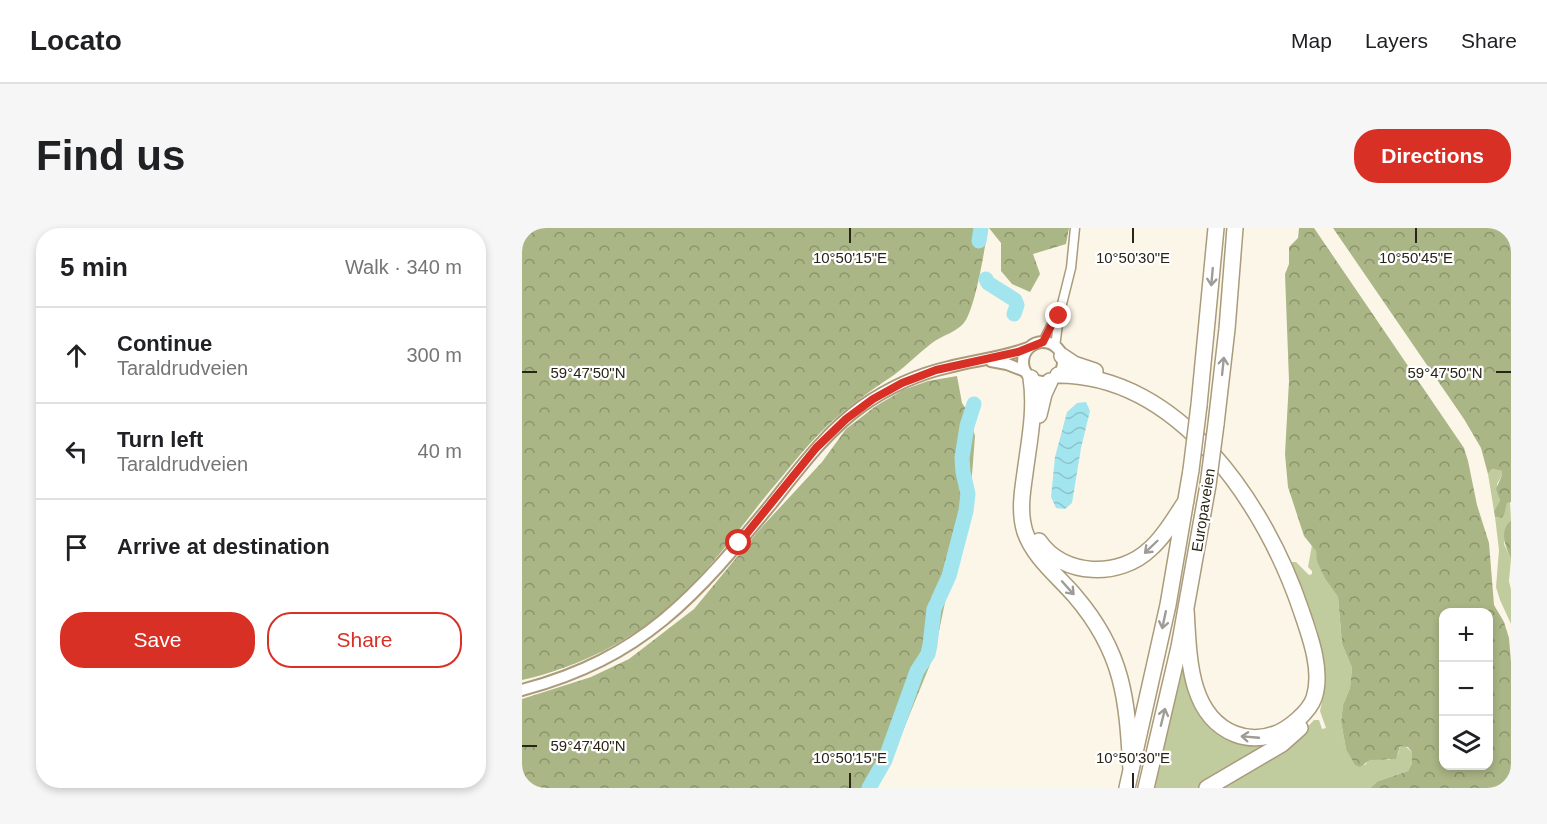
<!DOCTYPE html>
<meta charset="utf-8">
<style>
:root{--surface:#fff;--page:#f6f6f6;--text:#202124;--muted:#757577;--line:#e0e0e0;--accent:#d93025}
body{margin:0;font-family:Arial,sans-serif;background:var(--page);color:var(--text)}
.controls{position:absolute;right:18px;bottom:18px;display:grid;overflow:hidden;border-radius:12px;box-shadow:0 3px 9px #0003}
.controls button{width:54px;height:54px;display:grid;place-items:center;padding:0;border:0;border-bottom:2px solid var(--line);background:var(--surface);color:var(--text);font:30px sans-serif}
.stop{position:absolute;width:18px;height:18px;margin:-14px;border:4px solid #d93025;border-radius:50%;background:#fff}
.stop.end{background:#d93025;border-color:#fff;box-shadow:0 2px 6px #0008}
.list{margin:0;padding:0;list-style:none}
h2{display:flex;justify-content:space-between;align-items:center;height:78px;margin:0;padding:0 24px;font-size:26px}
h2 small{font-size:20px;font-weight:400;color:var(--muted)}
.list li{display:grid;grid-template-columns:39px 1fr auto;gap:18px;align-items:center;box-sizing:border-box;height:96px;padding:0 24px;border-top:2px solid var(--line)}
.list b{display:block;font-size:22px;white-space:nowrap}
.list p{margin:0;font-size:20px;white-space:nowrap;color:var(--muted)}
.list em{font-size:20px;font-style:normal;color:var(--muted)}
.actions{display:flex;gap:12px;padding:18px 24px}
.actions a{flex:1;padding:14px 0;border:2px solid var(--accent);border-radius:24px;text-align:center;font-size:21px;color:var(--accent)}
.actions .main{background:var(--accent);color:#fff}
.icon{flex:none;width:33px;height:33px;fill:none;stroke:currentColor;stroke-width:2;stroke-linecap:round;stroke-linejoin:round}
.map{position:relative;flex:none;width:989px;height:560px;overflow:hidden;border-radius:24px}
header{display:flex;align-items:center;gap:36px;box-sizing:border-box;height:84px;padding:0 30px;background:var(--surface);border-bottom:2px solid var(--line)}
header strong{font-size:28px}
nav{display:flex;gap:33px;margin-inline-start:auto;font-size:21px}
.intro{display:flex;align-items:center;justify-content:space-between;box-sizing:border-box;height:144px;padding:0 36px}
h1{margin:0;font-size:42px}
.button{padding:15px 27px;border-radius:24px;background:var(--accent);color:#fff;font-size:21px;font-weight:700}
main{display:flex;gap:36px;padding:0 36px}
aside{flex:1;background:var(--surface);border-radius:24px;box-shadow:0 3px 9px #0003}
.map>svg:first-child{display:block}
.grass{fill:#c0cc9d}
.forest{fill:url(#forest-crowns);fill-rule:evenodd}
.water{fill:url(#water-waves)}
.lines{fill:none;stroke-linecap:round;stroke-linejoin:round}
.river{stroke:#a3e5ef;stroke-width:15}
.minor-casing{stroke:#aa9b7b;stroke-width:11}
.secondary-casing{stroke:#aa9b7b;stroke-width:14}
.motorway-casing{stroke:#aa9b7b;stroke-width:18}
.minor{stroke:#fff;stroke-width:8}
.secondary{stroke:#fff;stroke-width:10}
.motorway{stroke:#fff;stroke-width:15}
.motorway-bridge-casing{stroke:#aa9b7b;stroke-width:18;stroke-linecap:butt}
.motorway-bridge{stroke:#fff;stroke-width:15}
.oneway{stroke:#9f9c97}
.route{stroke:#d93025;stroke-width:8}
.ticks{fill:none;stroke:#2a2417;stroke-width:2}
.labels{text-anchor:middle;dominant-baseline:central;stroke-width:4.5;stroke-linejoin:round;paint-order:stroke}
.street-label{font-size:15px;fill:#2a2417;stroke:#fff}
.ticks-label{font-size:15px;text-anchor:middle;fill:#2a2417;stroke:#fff;stroke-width:4.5;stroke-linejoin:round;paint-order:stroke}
</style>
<header>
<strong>Locato</strong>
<nav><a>Map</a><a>Layers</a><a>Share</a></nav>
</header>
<div class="intro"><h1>Find us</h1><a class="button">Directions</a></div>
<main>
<aside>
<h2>5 min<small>Walk · 340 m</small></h2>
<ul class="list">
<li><svg class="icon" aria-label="ahead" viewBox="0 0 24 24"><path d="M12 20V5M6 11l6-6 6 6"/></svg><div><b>Continue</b><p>Taraldrudveien</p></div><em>300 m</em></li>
<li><svg class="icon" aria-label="left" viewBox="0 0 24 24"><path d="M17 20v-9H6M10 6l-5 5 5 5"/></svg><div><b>Turn left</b><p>Taraldrudveien</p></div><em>40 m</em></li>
<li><svg class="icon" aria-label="arrive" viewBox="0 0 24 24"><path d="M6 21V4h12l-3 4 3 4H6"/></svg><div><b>Arrive at destination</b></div></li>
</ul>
<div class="actions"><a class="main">Save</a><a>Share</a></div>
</aside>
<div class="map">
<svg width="989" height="560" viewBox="0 0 989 560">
<defs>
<pattern id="forest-crowns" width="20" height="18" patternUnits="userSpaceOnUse" patternTransform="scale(1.5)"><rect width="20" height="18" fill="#aab686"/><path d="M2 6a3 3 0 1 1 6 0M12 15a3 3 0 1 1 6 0" fill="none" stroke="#8b946d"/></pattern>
<pattern id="water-waves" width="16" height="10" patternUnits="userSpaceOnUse" patternTransform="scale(1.5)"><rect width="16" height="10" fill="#a3e5ef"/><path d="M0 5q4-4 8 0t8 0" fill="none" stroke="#8cc4cc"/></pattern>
</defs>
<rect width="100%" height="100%" fill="#fcf6e8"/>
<path class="grass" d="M970,241l10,2v4l-5,9 3,16 -6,11 -6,-37z
M988,273l1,19 -2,2 -5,22 7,15 -2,22 2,9v34l-11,-24 -4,-13 3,-37 -4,-33 6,1 6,-15z
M790,317l4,6 2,10 7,18 13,18 4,47 10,24 -2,20 -7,17 -2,17 5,27 19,16 4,-5 9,-2 11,2 9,-6 2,-8 4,-1 8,7v11l-4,8 -30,10 -8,7h-150l79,-52 15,-16h5l3,9 4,-1 -6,-17 5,-23 -3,-35 -5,-24 -26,-67h5l13,13 3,-1v-3l-4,-4z
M663,429l30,69 62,12 -76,50h-47z"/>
<path class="forest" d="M0,0h466c-3,19 -13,84 -25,96 -7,8 -22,12 -31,19 -13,10 -25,22 -38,32 -24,16 -47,32 -68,52 -21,20 -38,43 -57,65 -28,35 -56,73 -88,104 -43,42 -101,71 -159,84z
M467,0h80l-3,16 -33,10 7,20 -10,18 -18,-8 -11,-13v-28z
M777,0h15l150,220 4,13 9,44 12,38 5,62 10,17 5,16 2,24v126h-141l8,-7 30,-10 4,-8v-11l-4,-5 -8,-1 -4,13 -26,1 -10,7 -5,-2 -9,-16 -5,-27 2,-17 7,-17 2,-20 -10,-24 -4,-47 -13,-18 -8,-18 -1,-10 -12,-15 -16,-49 -3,-33 4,-73 -4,-107 4,-10v-17l9,-9zM921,385h45v153h-45z
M811,0h178v274l-4,1 -3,12 -3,3 -6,-1 -1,-6 6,-11 -4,-11 6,-14v-4l-10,-2 -4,5 -7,-26 -17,-29z
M435,148l5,27 7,11 6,22 -5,65 -8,42 -14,45 -14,67 -32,78 -29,55h-351v-89l69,-22 38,-18 65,-50 66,-80 62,-67 24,-33 30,-23 27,-16 25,-9z
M989,292v39c-6,-14 -12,-27 0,-39z"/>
<path class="water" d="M564,174l4,9 -9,37 -9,55 -7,6 -9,-1 -5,-11 4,-40 12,-45 10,-9z"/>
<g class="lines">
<path class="river" d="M457,13l2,-13
M464,51l2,4 27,17 2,5 -3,9
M347,560l16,-28 32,-89 11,-17 2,-9 4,-36 15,-33 17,-65 2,-17 -5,-22 -1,-14 5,-32 7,-22"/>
<g class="minor-casing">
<path id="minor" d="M521,114l9,-18 7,-8
M533,119l4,-31 12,-48 4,-40"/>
</g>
<g class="secondary-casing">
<path id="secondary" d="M501 134a20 20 0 1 1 40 0a20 20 0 1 1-40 0Z
M469,133l16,3 18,7
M0,462c121,-32 174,-94 250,-187 27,-34 54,-71 90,-97 26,-18 56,-32 87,-39 26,-7 53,-9 79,-19"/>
</g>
<g class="motorway-casing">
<path id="motorway" d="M540,128l12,8 21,7
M536,147c122,0 208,131 243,235 9,26 22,61 13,88 -5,14 -25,31 -39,36 -13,5 -27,5 -40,0 -48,-19 -46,-82 -49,-124
M509,150c5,32 -2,64 -6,95 -3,20 -6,40 0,59 9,26 33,44 50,64 49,57 52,104 56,174
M677,177l17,-177
M517,187l5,-21 6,-13
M694,196l11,-95 8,-101
M517,313c24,36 81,37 111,8 15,-13 25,-32 36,-48
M605,560l41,-183 23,-135
M624,560l33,-141 29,-162
M685,560l75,-44 18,-16"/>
</g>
<use href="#minor" class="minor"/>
<use href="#secondary" class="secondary"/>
<use href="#motorway" class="motorway"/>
<g class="motorway-bridge-casing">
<path id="motorway-bridge" d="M669,242l8,-65
M686,257l8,-61"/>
</g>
<use href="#motorway-bridge" class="motorway-bridge"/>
</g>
<defs><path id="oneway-shaft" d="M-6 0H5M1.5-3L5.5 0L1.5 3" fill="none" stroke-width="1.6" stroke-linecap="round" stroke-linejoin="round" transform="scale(1.5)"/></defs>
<g class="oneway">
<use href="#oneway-shaft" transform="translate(690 49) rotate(95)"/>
<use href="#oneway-shaft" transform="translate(701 138) rotate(-84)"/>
<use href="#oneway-shaft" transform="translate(629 319) rotate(136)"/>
<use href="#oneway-shaft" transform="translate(546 360) rotate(48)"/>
<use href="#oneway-shaft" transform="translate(642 392) rotate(102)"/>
<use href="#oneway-shaft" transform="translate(641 489) rotate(-76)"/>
<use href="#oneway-shaft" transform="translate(728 509) rotate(-175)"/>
</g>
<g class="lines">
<path class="route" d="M217,315l77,-95 30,-29 27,-20 29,-16 34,-13 82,-18 25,-10 9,-18 7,-8"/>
</g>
<path class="ticks" d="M328,0v15M611,0v15M894,0v15M0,144h15M974,144h15M0,518h15M328,545v15M611,545v15"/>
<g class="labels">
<g class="street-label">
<text transform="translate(681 282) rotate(-81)">Europaveien</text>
</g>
</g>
<g class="ticks-label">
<text x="328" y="35">10°50'15"E</text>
<text x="611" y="35">10°50'30"E</text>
<text x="894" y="35">10°50'45"E</text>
<text x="66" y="150">59°47'50"N</text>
<text x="923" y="150">59°47'50"N</text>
<text x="66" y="523">59°47'40"N</text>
<text x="328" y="535">10°50'15"E</text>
<text x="611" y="535">10°50'30"E</text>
</g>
</svg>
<div class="controls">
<button>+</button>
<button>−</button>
<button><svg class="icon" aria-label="layers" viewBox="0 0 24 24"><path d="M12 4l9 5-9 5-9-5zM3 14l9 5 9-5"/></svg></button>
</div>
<div class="stop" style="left:217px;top:315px"></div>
<div class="stop end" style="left:537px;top:88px"></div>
</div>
</main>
